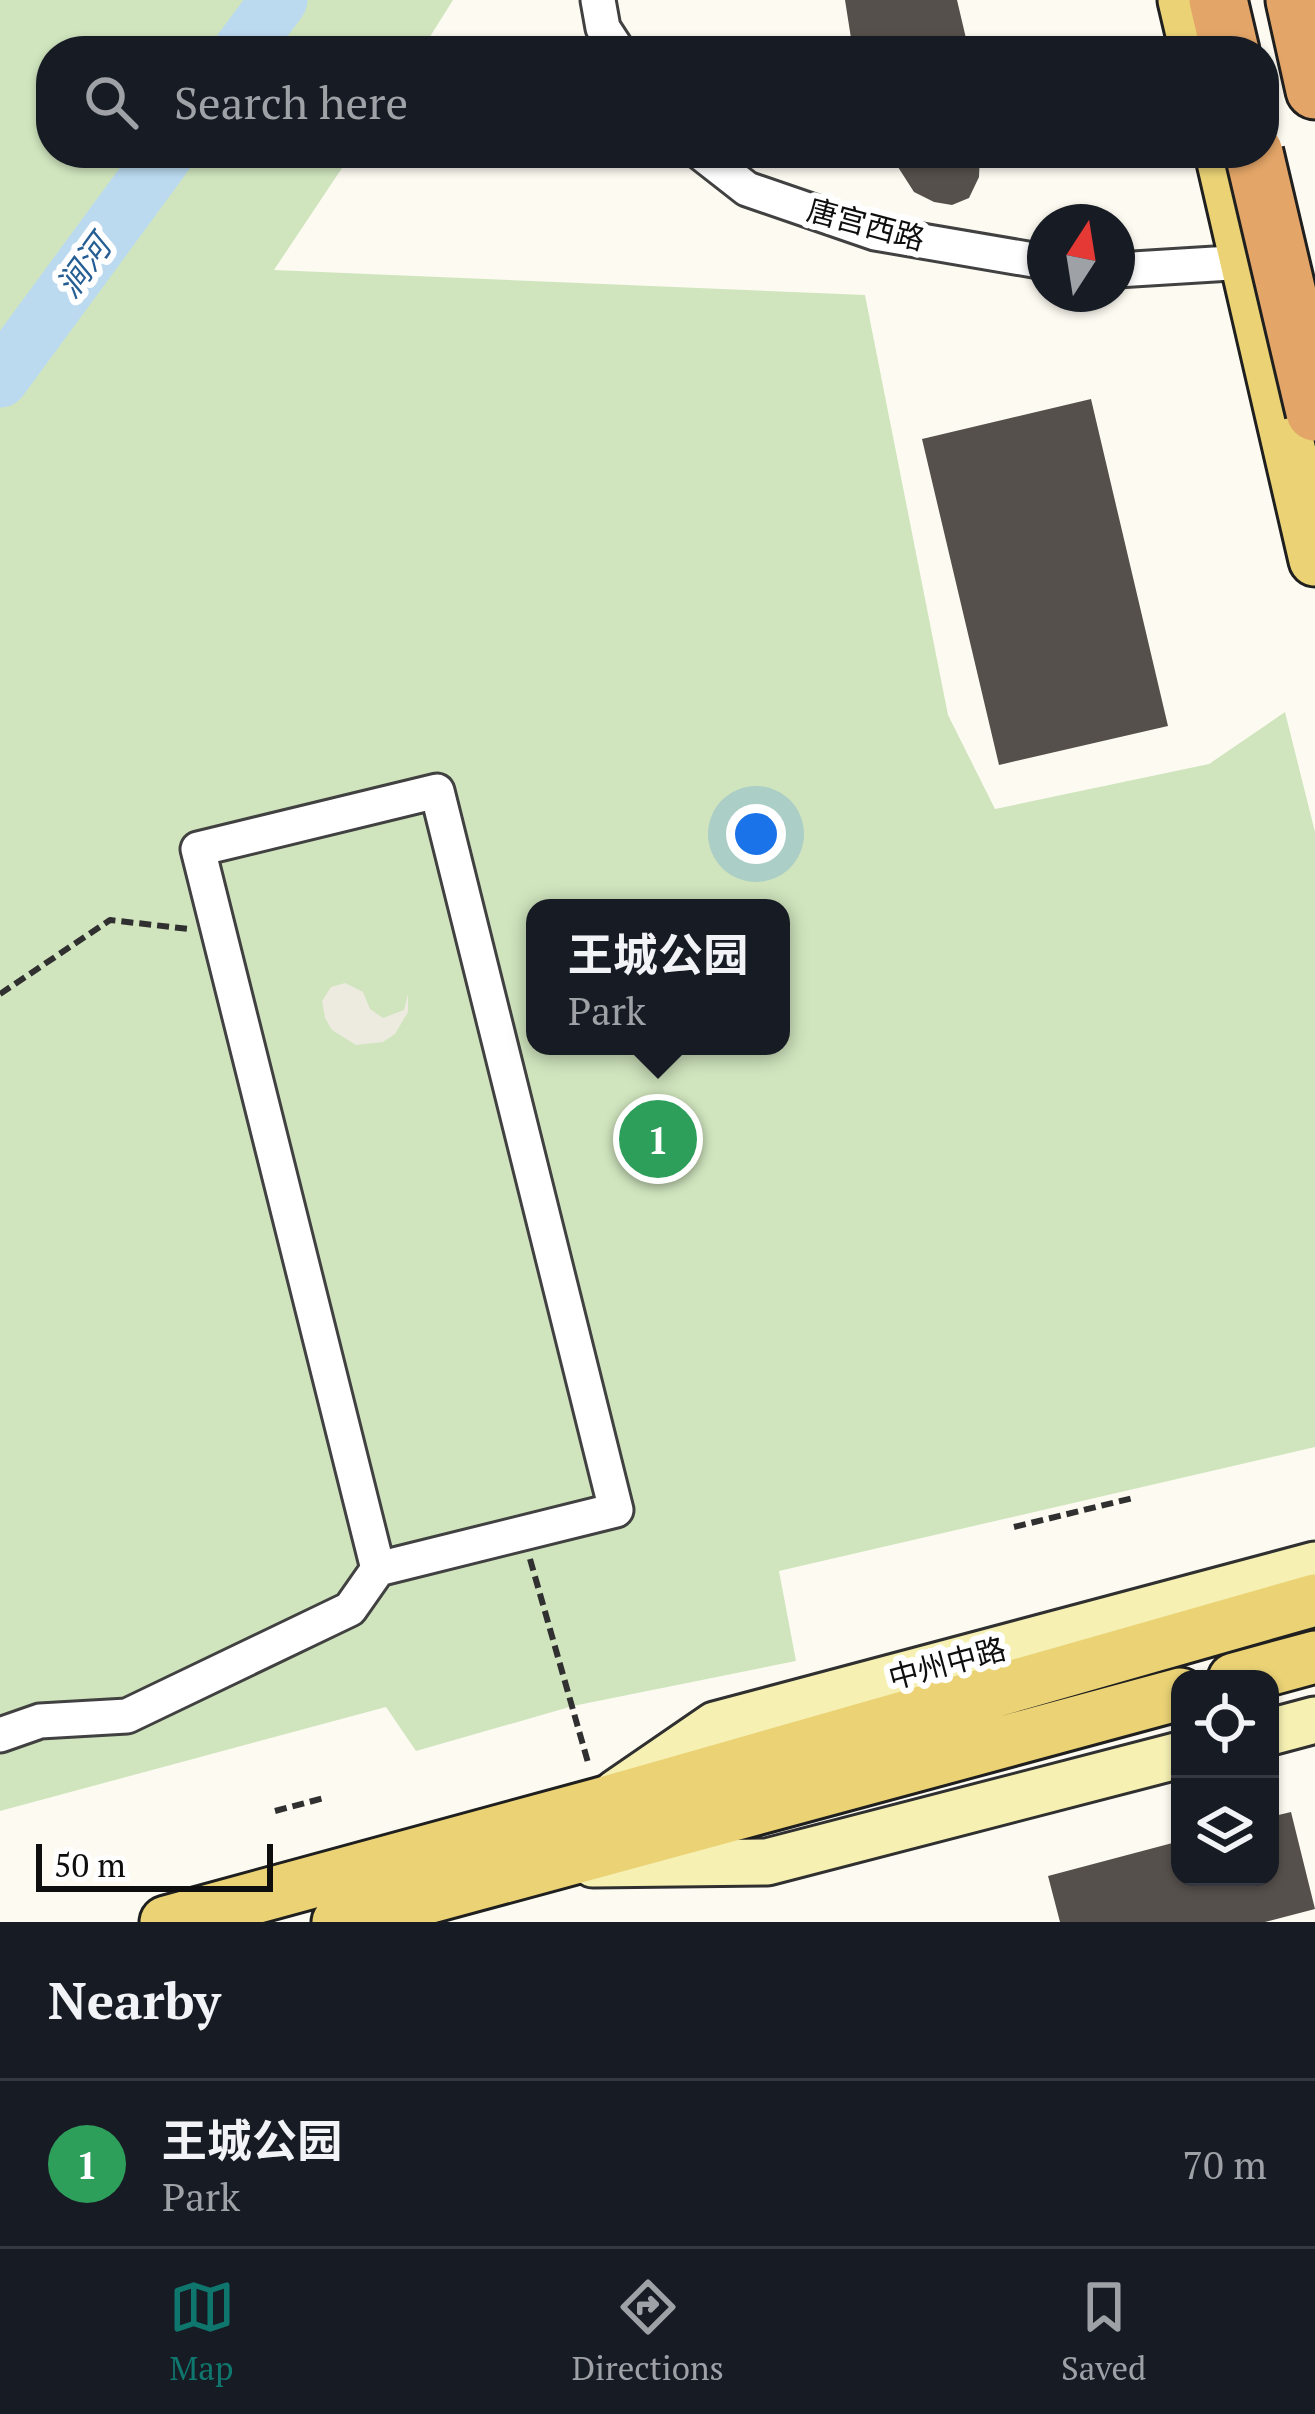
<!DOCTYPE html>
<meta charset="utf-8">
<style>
:root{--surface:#171b24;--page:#242831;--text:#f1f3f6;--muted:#9ea1a6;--line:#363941;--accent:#0f766e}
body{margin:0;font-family:"PT Serif","Noto Sans SC",serif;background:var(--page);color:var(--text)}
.controls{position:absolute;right:36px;bottom:36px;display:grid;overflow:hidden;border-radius:24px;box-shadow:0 3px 9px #0004}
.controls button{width:108px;height:108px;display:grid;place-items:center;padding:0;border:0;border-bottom:3px solid var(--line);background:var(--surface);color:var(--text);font:60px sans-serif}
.compass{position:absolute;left:1027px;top:204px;width:108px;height:108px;border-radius:50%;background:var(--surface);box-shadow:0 3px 9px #0004;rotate:12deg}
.scale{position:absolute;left:36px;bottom:30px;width:237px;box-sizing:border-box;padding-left:12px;border:6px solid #0e0e0e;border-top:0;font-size:33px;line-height:42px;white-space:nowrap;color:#0e0e0e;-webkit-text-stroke:9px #fff;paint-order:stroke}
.you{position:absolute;left:756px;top:834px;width:42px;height:42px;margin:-30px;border:9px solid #fff;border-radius:50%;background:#1a73e8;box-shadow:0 0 0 18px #1a73e833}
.badge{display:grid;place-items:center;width:78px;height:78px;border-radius:50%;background:var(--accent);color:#fff;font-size:39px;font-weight:700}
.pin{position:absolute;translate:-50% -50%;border:6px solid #fff;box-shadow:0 3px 12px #0006}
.popup{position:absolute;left:526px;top:899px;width:264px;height:156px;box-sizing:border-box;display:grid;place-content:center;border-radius:24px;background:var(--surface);filter:drop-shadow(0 3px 9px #0005);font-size:39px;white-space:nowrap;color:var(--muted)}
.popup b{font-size:45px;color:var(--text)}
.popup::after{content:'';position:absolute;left:50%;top:100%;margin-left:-24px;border:24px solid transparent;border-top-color:var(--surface)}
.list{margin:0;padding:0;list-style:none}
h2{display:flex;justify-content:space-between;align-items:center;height:156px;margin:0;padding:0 48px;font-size:51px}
h2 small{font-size:39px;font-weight:400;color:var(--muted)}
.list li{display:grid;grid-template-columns:78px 1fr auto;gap:36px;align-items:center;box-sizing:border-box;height:168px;padding:0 48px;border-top:3px solid var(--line)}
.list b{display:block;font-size:45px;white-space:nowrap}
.list p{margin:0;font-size:39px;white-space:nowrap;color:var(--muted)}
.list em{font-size:39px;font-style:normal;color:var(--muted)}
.icon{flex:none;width:66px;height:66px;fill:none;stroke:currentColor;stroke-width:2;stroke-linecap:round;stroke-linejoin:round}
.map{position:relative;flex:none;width:1315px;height:1922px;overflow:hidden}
.search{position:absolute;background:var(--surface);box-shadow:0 3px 9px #0004;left:36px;right:36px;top:36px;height:132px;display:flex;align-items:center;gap:30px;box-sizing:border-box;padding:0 42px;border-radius:48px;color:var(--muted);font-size:45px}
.sheet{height:324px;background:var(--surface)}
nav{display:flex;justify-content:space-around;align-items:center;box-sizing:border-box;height:168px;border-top:3px solid var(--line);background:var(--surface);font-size:33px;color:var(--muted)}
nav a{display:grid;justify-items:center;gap:6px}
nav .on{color:var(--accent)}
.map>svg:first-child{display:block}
.green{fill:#d0e5be;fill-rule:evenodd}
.plaza{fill:#edeae0}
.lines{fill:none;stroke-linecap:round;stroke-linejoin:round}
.river{stroke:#bbdaf0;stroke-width:57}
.building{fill:#56504c}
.street-casing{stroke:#414141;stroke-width:39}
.secondary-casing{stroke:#303030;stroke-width:51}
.primary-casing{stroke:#1f1f1f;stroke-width:57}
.highway-casing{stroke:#1f1f1f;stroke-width:63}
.path{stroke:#303030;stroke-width:6;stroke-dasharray:12 6;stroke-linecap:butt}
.street{stroke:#fff;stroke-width:33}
.secondary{stroke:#f6f1b3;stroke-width:45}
.primary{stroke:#ead275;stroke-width:51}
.highway{stroke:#e4a668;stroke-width:57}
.highway-bridge-casing{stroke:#1f1f1f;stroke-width:63;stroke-linecap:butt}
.highway-bridge{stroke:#e4a668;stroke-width:57}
.labels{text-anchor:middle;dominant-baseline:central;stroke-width:12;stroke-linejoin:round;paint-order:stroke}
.street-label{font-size:30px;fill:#0e0e0e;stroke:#fff}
.water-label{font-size:33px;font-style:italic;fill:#255e93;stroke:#fff}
</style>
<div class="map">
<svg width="1315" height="1922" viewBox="0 0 1315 1922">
<rect width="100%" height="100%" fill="#fdfbf1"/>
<path class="green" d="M0,0h453l-32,51h-370v102h301l-78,117 591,25 83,420 47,94 214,-45 76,-52 30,120v615l-536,124 17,90 -223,45 -157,45 -30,-44 -386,104zM535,908h246v138h-246z"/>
<path class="plaza" d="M345,983l18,9 7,17 13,9 21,-8 4,-16v18l-13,22 -12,8 -27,3 -24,-15 -7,-12 -3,-17 9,-14z"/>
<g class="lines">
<path class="river" d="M241,51l38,-51
M0,379l166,-226"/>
</g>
<path class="building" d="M845,0h112l12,51h-116z
M889,153h91l-1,24 -10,21 -17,7 -18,-3 -20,-10z
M1091,399l77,327 -169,39 -77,-326z
M1291,1812l24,97 -50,13h-205l-12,-46 132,-35v36h90v-60z"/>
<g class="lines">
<g class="street-casing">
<path id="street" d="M598,0l5,28 15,23
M701,153l46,36 128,44 170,29
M1117,270l130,-8
M437,791l179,719 -238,59 -180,-720z
M0,1735l40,-14 87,-5 223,-107 28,-40"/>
</g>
<g class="secondary-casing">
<path id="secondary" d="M1270,1732l45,-12
M616,1793l99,-68 600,-160
M593,1864l174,-2 413,-107"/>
</g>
<g class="primary-casing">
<path id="primary" d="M1184,0l12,51
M1221,153l94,407
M1234,1679l81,-22
M166,1922l433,-118 716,-204
M338,1922l842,-228"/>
</g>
<g class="highway-casing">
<path id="highway" d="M1218,0l12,51
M1295,0l20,90"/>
</g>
<path class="path" d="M0,994l110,-74 79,9
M1014,1527l119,-29
M530,1559l59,207
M275,1811l49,-13"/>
<use href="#street" class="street"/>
<use href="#secondary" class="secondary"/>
<use href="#primary" class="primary"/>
<use href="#highway" class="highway"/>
<g class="highway-bridge-casing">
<path id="highway-bridge" d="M1254,153l61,259"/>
</g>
<use href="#highway-bridge" class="highway-bridge"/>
</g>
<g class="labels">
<g class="street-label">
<text transform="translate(866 224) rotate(15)">唐宫西路</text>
<text transform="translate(947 1663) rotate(-15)">中州中路</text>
</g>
<g class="water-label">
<text transform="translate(83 266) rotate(-54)">涧河</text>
</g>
</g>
</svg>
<div class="controls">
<button><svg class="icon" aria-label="locate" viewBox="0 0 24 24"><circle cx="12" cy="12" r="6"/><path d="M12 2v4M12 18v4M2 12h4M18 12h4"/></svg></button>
<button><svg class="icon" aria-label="layers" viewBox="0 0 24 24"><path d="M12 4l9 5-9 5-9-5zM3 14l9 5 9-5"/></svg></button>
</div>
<svg class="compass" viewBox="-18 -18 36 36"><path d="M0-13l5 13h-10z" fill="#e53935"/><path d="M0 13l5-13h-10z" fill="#9ea1a6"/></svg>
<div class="scale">50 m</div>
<div class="you"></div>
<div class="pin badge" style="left:658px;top:1139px;background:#2e9e5b">1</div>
<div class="popup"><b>王城公园</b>Park</div>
<div class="search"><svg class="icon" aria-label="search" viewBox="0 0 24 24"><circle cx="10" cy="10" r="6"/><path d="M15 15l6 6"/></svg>Search here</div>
</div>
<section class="sheet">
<h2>Nearby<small></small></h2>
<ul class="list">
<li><span class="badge" style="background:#2e9e5b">1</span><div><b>王城公园</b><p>Park</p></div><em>70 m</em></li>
</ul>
</section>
<nav>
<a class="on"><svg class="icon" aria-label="map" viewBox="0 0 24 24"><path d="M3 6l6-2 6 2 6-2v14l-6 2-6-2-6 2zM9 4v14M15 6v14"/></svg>Map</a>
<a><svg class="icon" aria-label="directions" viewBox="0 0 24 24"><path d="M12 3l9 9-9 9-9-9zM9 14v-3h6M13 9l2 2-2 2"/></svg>Directions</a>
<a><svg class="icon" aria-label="saved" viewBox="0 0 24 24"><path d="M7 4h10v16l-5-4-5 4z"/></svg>Saved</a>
</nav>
